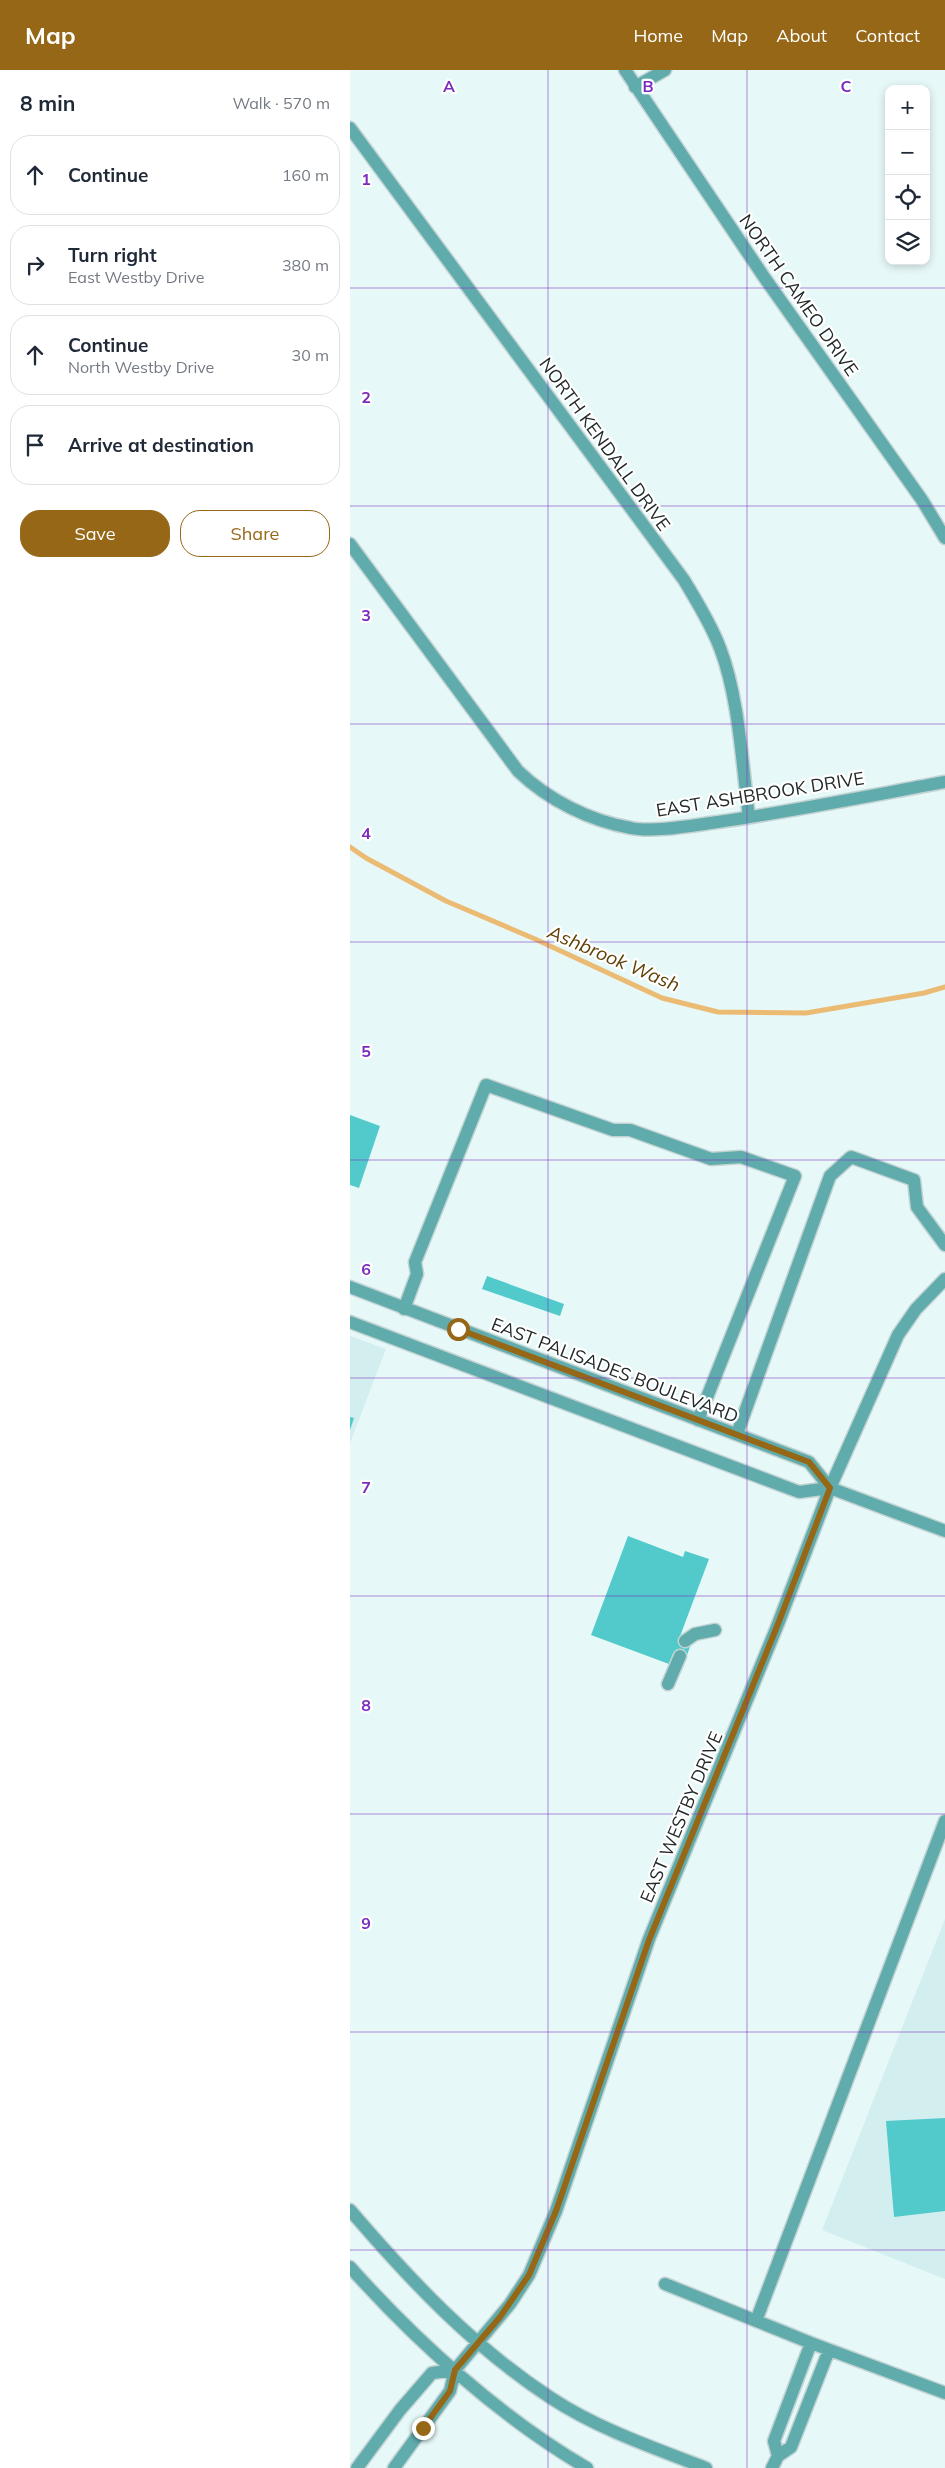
<!DOCTYPE html>
<meta charset="utf-8">
<style>
:root{--surface:#fff;--page:#f2f2f3;--text:#1f2937;--muted:#747a83;--line:#e0e1e3;--accent:#956716}
body{margin:0;font-family:Mulish,sans-serif;background:var(--page);color:var(--text)}
.controls{position:absolute;right:15px;top:15px;display:grid;overflow:hidden;border-radius:10px;box-shadow:0 2px 8px #0003}
.controls button{width:45px;height:45px;display:grid;place-items:center;padding:0;border:0;border-bottom:1px solid var(--line);background:var(--surface);color:var(--text);font:25px sans-serif}
.stop{position:absolute;width:15px;height:15px;margin:-11px;border:4px solid #956716;border-radius:50%;background:#fff}
.stop.end{background:#956716;border-color:#fff;box-shadow:0 1px 5px #0008}
.list{margin:0;padding:0;list-style:none}
h2{display:flex;justify-content:space-between;align-items:center;height:65px;margin:0;padding:0 20px;font-size:21px}
h2 small{font-size:16px;font-weight:400;color:var(--muted)}
.list li{display:grid;grid-template-columns:32px 1fr auto;gap:15px;align-items:center;box-sizing:border-box;height:80px;margin:0 10px 10px;padding:0 10px;border:1px solid var(--line);border-radius:20px}
.list b{display:block;font-size:19px;white-space:nowrap}
.list p{margin:0;font-size:16px;white-space:nowrap;color:var(--muted)}
.list em{font-size:16px;font-style:normal;color:var(--muted)}
.actions{display:flex;gap:10px;padding:15px 20px}
.actions a{flex:1;padding:11px 0;border:1px solid var(--accent);border-radius:20px;text-align:center;font-size:18px;color:var(--accent)}
.actions .main{background:var(--accent);color:#fff}
.icon{flex:none;width:28px;height:28px;fill:none;stroke:currentColor;stroke-width:2;stroke-linecap:round;stroke-linejoin:round}
.map{position:relative;flex:none;width:595px;height:2398px;overflow:hidden}
header{display:flex;align-items:center;gap:30px;box-sizing:border-box;height:70px;padding:0 25px;background:var(--accent);color:#fff}
header strong{font-size:24px}
nav{display:flex;gap:28px;margin-inline-start:auto;font-size:18px}
main{display:flex}
aside{flex:1;background:var(--surface)}
.map>svg:first-child{display:block}
.built{fill:#d2eeee}
.lines{fill:none;stroke-linecap:round;stroke-linejoin:round}
.stream{stroke:#ecbb73;stroke-width:5}
.building{fill:#52cacc}
.minor-casing{stroke:#c3d3d3;stroke-width:15}
.minor{stroke:#60abac;stroke-width:12}
.route{stroke:#956716;stroke-width:6}
.grid{fill:none;stroke:#7b2cbf;stroke-width:1;stroke-opacity:0.55}
.labels{text-anchor:middle;dominant-baseline:central;stroke-width:4.5;stroke-linejoin:round;paint-order:stroke}
.street-label{font-size:18px;fill:#232929;stroke:#fff}
.water-label{font-size:19px;font-style:italic;fill:#604004;stroke:#fff}
.grid-label{font-size:16px;text-anchor:middle;font-weight:bold;fill:#7b2cbf;stroke:#fff;stroke-width:4.5;stroke-linejoin:round;paint-order:stroke}
</style>
<header>
<strong>Map</strong>
<nav><a>Home</a><a>Map</a><a>About</a><a>Contact</a></nav>
</header>
<main>
<aside>
<h2>8 min<small>Walk · 570 m</small></h2>
<ul class="list">
<li><svg class="icon" aria-label="ahead" viewBox="0 0 24 24"><path d="M12 20V5M6 11l6-6 6 6"/></svg><div><b>Continue</b></div><em>160 m</em></li>
<li><svg class="icon" aria-label="right" viewBox="0 0 24 24"><path d="M7 20v-9h11M14 6l5 5-5 5"/></svg><div><b>Turn right</b><p>East Westby Drive</p></div><em>380 m</em></li>
<li><svg class="icon" aria-label="ahead" viewBox="0 0 24 24"><path d="M12 20V5M6 11l6-6 6 6"/></svg><div><b>Continue</b><p>North Westby Drive</p></div><em>30 m</em></li>
<li><svg class="icon" aria-label="arrive" viewBox="0 0 24 24"><path d="M6 21V4h12l-3 4 3 4H6"/></svg><div><b>Arrive at destination</b></div></li>
</ul>
<div class="actions"><a class="main">Save</a><a>Share</a></div>
</aside>
<div class="map">
<svg width="595" height="2398" viewBox="0 0 595 2398">
<rect width="100%" height="100%" fill="#e6f8f8"/>
<path class="built" d="M0,1266l36,13 -36,94z
M595,1849v360l-123,-49z"/>
<g class="lines">
<path class="stream" d="M0,777l16,11 80,43 89,38 127,59 56,14 88,1 118,-20 21,-6"/>
</g>
<path class="building" d="M0,1045l30,11 -21,62 -9,-3z
M137,1206l77,28 -4,12 -78,-27z
M0,1347l4,1 -4,12z
M278,1466l55,21 2,-6 24,8 -30,80 12,5 -5,14 -13,-4 -4,10 -78,-29z
M595,2048v93l-51,6 -8,-96z"/>
<g class="lines">
<g class="minor-casing">
<path id="minor" d="M275,0l139,207 158,223 23,38
M285,17l30,-17
M0,58l334,452c13,22 27,44 36,68 19,49 22,117 29,169
M0,474l168,227c30,29 72,50 113,57 22,5 64,-3 87,-6 76,-11 151,-26 227,-40
M0,1217l459,175 21,26
M54,1239l13,-35 -2,-12 71,-177 127,45h17l81,29 30,-2 54,19 -97,244
M0,1252l449,170 31,-4 115,43
M387,1364l93,-258 21,-19 63,23 3,27 28,38
M335,1571l10,-7 20,-4
M318,1614l12,-28
M0,2140c60,70 123,137 201,188 47,31 103,50 155,70
M0,2197c67,75 150,150 237,201
M315,2214l146,59 134,50
M406,2251l189,-500
M428,2386l-4,-15 37,-98
M7,2398l43,-58 32,-37 23,-3
M44,2398l56,-77 5,-21 55,-66 19,-29 27,-64 93,-272 129,-315 52,-136 68,-153 18,-26 29,-30
M422,2398l6,-12 13,-9 38,-97"/>
</g>
<use href="#minor" class="minor"/>
</g>
<g class="lines">
<path class="route" d="M73,2358l27,-37 5,-21 45,-53 29,-42 27,-64 93,-271 129,-316 52,-136 -21,-26 -351,-133"/>
</g>
<path class="grid" d="M198,0v2398M397,0v2398M0,218h595M0,436h595M0,654h595M0,872h595M0,1090h595M0,1308h595M0,1526h595M0,1744h595M0,1962h595M0,2180h595"/>
<g class="labels">
<g class="street-label">
<text transform="translate(449 225) rotate(55)">NORTH CAMEO DRIVE</text>
<text transform="translate(255 374) rotate(54)">NORTH KENDALL DRIVE</text>
<text transform="translate(410 724) rotate(-9)">EAST ASHBROOK DRIVE</text>
<text transform="translate(265 1300) rotate(21)">EAST PALISADES BOULEVARD</text>
<text transform="translate(331 1747) rotate(-67)">EAST WESTBY DRIVE</text>
</g>
<g class="water-label">
<text transform="translate(264 888) rotate(23)">Ashbrook Wash</text>
</g>
</g>
<g class="grid-label">
<text x="99" y="22">A</text>
<text x="298" y="22">B</text>
<text x="496" y="22">C</text>
<text x="16" y="115">1</text>
<text x="16" y="333">2</text>
<text x="16" y="551">3</text>
<text x="16" y="769">4</text>
<text x="16" y="987">5</text>
<text x="16" y="1205">6</text>
<text x="16" y="1423">7</text>
<text x="16" y="1641">8</text>
<text x="16" y="1859">9</text>
</g>
</svg>
<div class="controls">
<button>+</button>
<button>−</button>
<button><svg class="icon" aria-label="locate" viewBox="0 0 24 24"><circle cx="12" cy="12" r="6"/><path d="M12 2v4M12 18v4M2 12h4M18 12h4"/></svg></button>
<button><svg class="icon" aria-label="layers" viewBox="0 0 24 24"><path d="M12 4l9 5-9 5-9-5zM3 14l9 5 9-5"/></svg></button>
</div>
<div class="stop" style="left:108px;top:1259px"></div>
<div class="stop end" style="left:73px;top:2358px"></div>
</div>
</main>
